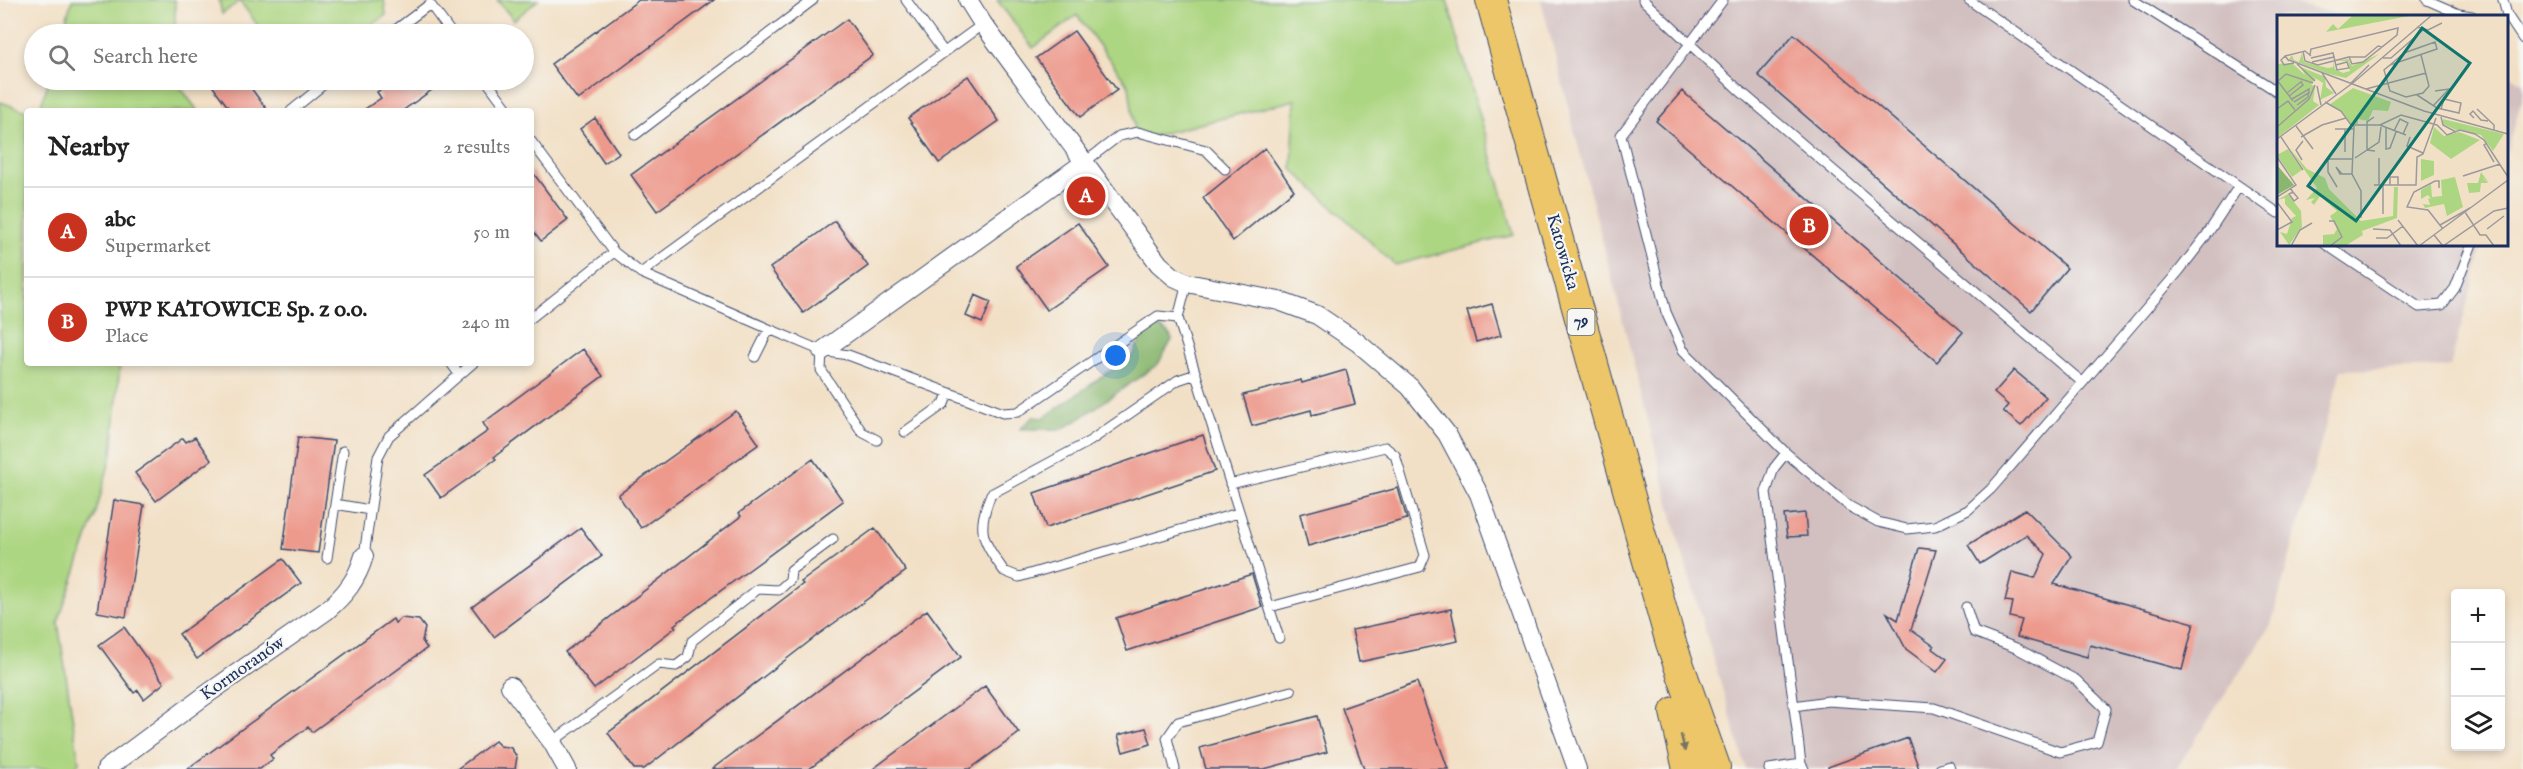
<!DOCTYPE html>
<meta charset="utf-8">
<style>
:root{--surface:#fff;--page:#f6f6f6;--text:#222;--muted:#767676;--line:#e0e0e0;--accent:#c8321e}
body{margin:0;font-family:"IM FELL English",serif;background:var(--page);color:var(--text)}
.controls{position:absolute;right:18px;bottom:18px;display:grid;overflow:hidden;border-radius:6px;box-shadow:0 3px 9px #0003}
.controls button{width:54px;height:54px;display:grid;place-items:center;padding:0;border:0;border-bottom:2px solid var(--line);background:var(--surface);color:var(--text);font:30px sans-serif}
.you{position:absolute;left:1116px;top:356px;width:21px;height:21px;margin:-15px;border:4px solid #fff;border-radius:50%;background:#1a73e8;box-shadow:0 0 0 9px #1a73e833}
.badge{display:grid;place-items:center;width:39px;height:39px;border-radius:50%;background:var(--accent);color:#fff;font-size:20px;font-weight:700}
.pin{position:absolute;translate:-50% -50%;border:3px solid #fff;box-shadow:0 2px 6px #0006}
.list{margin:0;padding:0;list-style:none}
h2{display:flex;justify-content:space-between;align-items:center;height:78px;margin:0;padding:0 24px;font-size:26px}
h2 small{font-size:20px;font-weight:400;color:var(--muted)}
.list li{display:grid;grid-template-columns:39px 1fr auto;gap:18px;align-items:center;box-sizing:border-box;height:90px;padding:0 24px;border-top:2px solid var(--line)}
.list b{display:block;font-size:22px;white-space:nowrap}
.list p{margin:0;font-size:20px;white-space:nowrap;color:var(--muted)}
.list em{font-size:20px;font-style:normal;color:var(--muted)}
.icon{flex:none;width:33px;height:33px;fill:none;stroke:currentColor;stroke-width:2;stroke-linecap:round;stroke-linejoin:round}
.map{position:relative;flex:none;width:2523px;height:769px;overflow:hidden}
.search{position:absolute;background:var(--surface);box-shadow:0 3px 9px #0003;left:24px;top:24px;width:510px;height:66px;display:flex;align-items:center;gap:15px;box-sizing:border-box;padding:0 21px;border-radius:33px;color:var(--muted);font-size:22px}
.panel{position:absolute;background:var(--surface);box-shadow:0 3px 9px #0003;left:24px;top:108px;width:510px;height:258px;border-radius:6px}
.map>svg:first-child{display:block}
.industrial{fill:#d2bfc0}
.green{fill:#add682;stroke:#648270;stroke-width:1.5}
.forest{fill:#8ab770;stroke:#527367;stroke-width:1.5}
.building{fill:#ed998c}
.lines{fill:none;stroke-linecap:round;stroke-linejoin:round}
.lane-casing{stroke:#3b4a6e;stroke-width:11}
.street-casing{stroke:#3b4a6e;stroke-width:20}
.primary-casing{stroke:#3b4a6e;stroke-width:32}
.lane{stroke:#fff;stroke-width:9}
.street{stroke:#fff;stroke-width:18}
.primary{stroke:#ecc669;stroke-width:30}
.oneway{fill:#797363}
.labels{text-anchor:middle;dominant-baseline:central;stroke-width:4.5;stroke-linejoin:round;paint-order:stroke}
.shield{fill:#f6f6f2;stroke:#5d6b8a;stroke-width:1.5}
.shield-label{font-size:16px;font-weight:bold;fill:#1b2f5e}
.street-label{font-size:18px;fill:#1b2f5e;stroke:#f6f6f2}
.inset-road{fill:none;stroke:#9c999c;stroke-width:1.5}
.view{fill:#0f766e;fill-opacity:0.15;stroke:#0f766e;stroke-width:3}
.inset-edge{fill:none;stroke:#1b2f5e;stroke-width:3}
</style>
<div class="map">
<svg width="2523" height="769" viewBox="0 0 2523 769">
<rect width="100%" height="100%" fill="#f6f6f2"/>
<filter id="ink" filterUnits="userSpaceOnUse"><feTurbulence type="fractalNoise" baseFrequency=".0167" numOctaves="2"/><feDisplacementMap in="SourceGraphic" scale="12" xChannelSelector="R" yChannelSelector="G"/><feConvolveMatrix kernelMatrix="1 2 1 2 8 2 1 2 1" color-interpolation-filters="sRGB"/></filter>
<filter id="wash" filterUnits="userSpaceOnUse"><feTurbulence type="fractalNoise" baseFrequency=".008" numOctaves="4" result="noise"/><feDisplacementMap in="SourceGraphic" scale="24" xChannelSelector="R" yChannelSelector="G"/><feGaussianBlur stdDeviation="1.35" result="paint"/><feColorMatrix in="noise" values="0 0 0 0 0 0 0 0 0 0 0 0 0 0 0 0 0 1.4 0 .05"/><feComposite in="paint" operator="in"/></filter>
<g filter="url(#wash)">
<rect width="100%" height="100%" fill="#f2e0c6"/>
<path class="industrial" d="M1541,0h734l72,16h-69v228l205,1 -33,122 -109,3 -70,255 -95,144h-430l-67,-227z
M2506,72l17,11v10l-16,62z"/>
<path class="green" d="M72,0h103v34h-113z
M219,0h165l2,15 -27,19h-95l-24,-33 -18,13z
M497,0h41l-24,20z
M997,0h450l67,235 -119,30 -103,-96 3,-69 -159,40 -7,-54 -52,-71 -44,33z
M49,80h126l23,31h-159z
M0,102l27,9v252h93l-8,90 -17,63 -37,106 21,140 -5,7h-74z"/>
<path class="forest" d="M1159,327l10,6 3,7 -14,24 -79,55 -17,10h-42l13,-12 10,1 90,-63 12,-25z"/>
<g id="blocks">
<path class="building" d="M639,0h75l-136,100 -27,-36z
M847,19l26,36 -216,156 -26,-36z
M1074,31l43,59 -37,27 -44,-59z
M1794,34l273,234 -36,43 -273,-236z
M968,76l31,45 -60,42 -31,-45z
M208,80h37l23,31h-37z
M395,80h51l-44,31h-40l19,-13 -4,-6z
M1682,91l281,241 -26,30 -281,-241z
M595,118l24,35 -15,10 -24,-34z
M1265,148l29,42 -61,51 -30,-43z
M531,170l37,50 -27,21 -10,-13z
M1085,183l15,22 -12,9 -16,-23z
M835,221l33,45 -65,47 -33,-45z
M1078,223l31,44 -62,43 -31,-44z
M975,295l16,7 -9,21 -16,-7z
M1492,304l9,31 -25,7 -9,-31z
M583,349l20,27 -109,81 2,2 -55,39 -16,-23 63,-44 -5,-8z
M1346,370l9,34 -43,11 -1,-5 -59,16 -9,-31 58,-15 1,3z
M2014,370l32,27 -25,29 -18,-15 5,-6 -14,-12z
M736,411l23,33 -118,84 -23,-33z
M1203,435l12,36 -169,57 -12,-35z
M195,437l16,23 -55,41 -21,-28 48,-35 3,4z
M298,437l36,4 -16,112 -35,-4z
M813,459l30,42 -169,124 2,2 -82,62 -29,-37 176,-136 -2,-3z
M1398,488l9,31 -99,27 -8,-32z
M114,500l30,5 -18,112 -29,-5z
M2025,509l47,47 -18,28 140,39 -12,47 -92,-25 -3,12 -70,-20 5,-17 -12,-3 3,-15 -8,-1 7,-29 23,6 11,-24 -20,-19 -46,29 -12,-19z
M1805,513l2,23 -20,1 -3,-22z
M581,528l21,28 -108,81 -22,-30z
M875,528l31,43 -87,63 -175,135h-10l-26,-36 195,-149 -2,-2z
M1919,548l17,2 -25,80 23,16 -2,2 15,11 -10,13 -31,-23 -19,-36 11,7z
M283,559l18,24 -104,76 -18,-25z
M1252,574l10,33 -135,44 -11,-33z
M1451,609l7,32 -99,21 -7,-32z
M927,610l34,47 -152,112h-97z
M401,618l18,2 6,8 -3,13 5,7 -115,84 -4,-5 -38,28 3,4 -13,10h-73l206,-150 2,4z
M124,627l40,56 -20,16 -6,-9 -4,3 -35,-48z
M1417,682l31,87h-84l-22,-61z
M985,686l34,47 -49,36h-97z
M1317,716l10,36 -63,17h-58l-6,-21z
M1146,728l5,16 -28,8 -5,-17z
M1908,738l11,31h-91v-2z
M495,741l5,5 11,2 6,9 -2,12h-58z"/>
</g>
</g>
<g filter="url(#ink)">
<use href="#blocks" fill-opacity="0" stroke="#3b4a6e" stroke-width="1.5"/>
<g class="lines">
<g class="lane-casing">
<path id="lane" d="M906,0l38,52
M1643,0l96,90 343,292
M1723,0l-102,135 45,177 17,38 103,103 63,53 29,16 29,7 28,-3 33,-16 23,-21 188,-218 27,-35 33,-50
M1969,0l309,213
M2133,0l145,92
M2427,0l32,14 13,2
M2503,0l4,15 16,24
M390,34l40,-30 22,30
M486,80l23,31
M291,111l38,-31
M635,135l178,-135
M531,141l83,111
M1085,162l34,-26 19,-4 68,18 19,19
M2325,244l94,63 23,-2 13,-17 17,-44
M641,273l342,-249
M1187,283l-9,35 101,320
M531,318l83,-66 27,21 128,56 53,22 26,4 155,58 15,-1 140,-96 20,2
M822,351l-1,19 41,62 15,8
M755,357l14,-28
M451,363l8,11
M1196,374l-18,6 -88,61 -99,53c-15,37 -9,46 13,77l15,6 219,-64
M905,432l39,-28 4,-11
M1786,453l-12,15 -8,24 32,246 3,26 3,5
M1230,484l155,-37 10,8 30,100 -5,12 -150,40
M335,504l35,6
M364,556l14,-99 11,-21 84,-73
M327,558l16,-107
M1794,706l34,-5 106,7 126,44 37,-10 9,-33 -30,-29 -60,-32 -42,-16 -8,-25
M552,742l107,-78 17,2 12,-9 4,-16 66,-52 21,1 11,-10 1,-10 42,-31
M1175,769l-8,-31 11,-16 113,-31
M1769,769l32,-5
M1940,769l9,-3 1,3"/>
</g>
<g class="street-casing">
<path id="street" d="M968,0l15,24 176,240 15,13 13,6 92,18 38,14 40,27 53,45 37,47 32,60 98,275
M822,351l263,-189
M510,686l42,56 15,27
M106,769l97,-72 123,-86c19,-16 31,-31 38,-55"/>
</g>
<g class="primary-casing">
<path id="primary" d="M1491,0l180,643 44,124
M1675,712l13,57"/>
</g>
<use href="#lane" class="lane"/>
<use href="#street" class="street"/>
<use href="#primary" class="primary"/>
</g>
<defs><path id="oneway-solid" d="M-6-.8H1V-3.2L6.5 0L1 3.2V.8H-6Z" transform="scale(1.5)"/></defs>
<use class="oneway" href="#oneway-solid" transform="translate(1683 743) rotate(76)"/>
</g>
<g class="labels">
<rect class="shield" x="1567.5" y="309" width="27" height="26" rx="4.5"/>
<g class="shield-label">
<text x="1581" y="322">79</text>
</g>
<g class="street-label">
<text transform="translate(1562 252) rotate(74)">Katowicka</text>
<text transform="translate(243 669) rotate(-35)">Kormoranów</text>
</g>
</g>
<g transform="translate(2277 15)">
<rect width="231" height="231" fill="#f2e0c6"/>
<path d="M76,0l34,1 27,-1 -88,17 7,-8 5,5zM25,38l2,9 24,6 5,-1v-5l2,7 8,4 7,-2 -2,-10h-11l11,-2 4,7 27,-12 -33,24 -17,-4 -40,-15 3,-4 2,5 5,2zM15,48l13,12 -4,-8 24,10 1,10 8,6 -14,7 3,-17 -11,-7 4,3 -5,5 4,3 -2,14 6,4 -42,33v-74zM76,73l38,14 -3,9 -15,-1 -5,11 -10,-2v5h-7l-8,-11 -14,-8zM166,104l61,15 -11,17 -12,-16 -25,-5 -13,-6zM157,112l10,9 15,-4 21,8 -29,19 -21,-16zM11,134l14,21 -10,7 -15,-22zM13,134l17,20 18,9 4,11 32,32 32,-5 1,-29h4l-1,31 -35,13 1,4 -18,11h-22v-11l11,-1 3,-5 -7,-13 7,-5 -17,-15 -6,9 -3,-3 4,-4 -9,2 11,-12zM144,144l13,2v14l-13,6zM204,157l8,11 -7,-6 6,6h-7l-1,9 -11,1 -2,-10h11zM178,162l8,30 -16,9 -3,-12 -19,4 -2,-4 7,1 -2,-7 3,1 -3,-4 -7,4v-9l10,-6 1,13 10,-1 -1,-16zM11,179l13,17 1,16 -13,18 -9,-13 7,2 5,-16 4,-2 -11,-12v-6l-8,2z" fill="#add682"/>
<path d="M0,150l17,20 -17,10z" fill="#8ab770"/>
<path class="inset-road" d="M140,12l11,3 14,-7M26,36l2,10 13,4 31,-8 3,7 11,-2 34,-27 1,-7 -87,21 -1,6M8,41l20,-5 6,5M72,42h16l13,-11 4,1M34,43l22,-5 1,4M106,43h8l32,-28M12,45l135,51 84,23M12,46l-4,-5 -4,4 3,5 10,-2M35,47l22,-5 2,9 1,4 12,-2 -2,-6 -11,3M20,49l18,17M113,50l14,-12 31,-11 2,7 -47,16 -6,5 6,21 16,6 17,-4 6,-7 -8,-31M45,58l14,21M0,65l16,21M1,66l8,-7 27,9M74,68l18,-18M40,71l4,19M89,74l60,-16M10,78l15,-12M140,80l20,13 22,5 2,-10 -17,-4 -3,10M12,81l14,-11 -2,-3M15,84l17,-10 -1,8 -11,8M17,87l16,-10M48,87l16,9 10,14h29l26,10M156,91l16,-17 -14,2M0,94l11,-8 7,9M200,94l17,16v5M97,102l-7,5v28l8,1M164,102l2,8 13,7M197,103l-4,-4 3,-3 8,9 7,1M103,110l21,-10 36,10 10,10 13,-5 15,4 9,6 24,37M19,111l17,23M77,111l-2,48 9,17v27M0,112l32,-28 6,-14M109,113v21l4,-1 6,-16M58,114h19M68,114v23M117,116l6,-12 8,4 -5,11M4,122l22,33M24,122l21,-12 24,-7M133,122l-3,9 16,7M0,124l77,-57 78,-67M210,128l-3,2 10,17M0,142l19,28 -19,12M78,143l24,-16 2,-15M25,145l-6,-10 7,-9M65,159l-6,-7 4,7h12M186,161l37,-12M97,170h42l1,-28 6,-3 13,-36M102,170v-27M106,170v29M113,170v-8h8v8M60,172l-9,-15v-13h24M13,173l3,4 5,6 -4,3 -5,-7 4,-2M162,173v-7h-4l-21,11 -7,15 21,3 15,19M0,187l15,20 -15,8M188,197l15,23h6l8,11M121,205l20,26M52,206h5l8,16 -12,9M163,210l30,-17M96,214l17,1 11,16M210,214l17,-13M157,220l9,11 51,-35 14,-3M99,223h11l16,-12M14,231l9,-16 12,-7M142,231l89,-66"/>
<path class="view" d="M145,13l48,35 -114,158 -48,-35z"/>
<rect width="231" height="231" class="inset-edge"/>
</g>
</svg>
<div class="controls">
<button>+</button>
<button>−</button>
<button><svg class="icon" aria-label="layers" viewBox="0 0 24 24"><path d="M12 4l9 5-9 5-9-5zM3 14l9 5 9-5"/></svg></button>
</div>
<div class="you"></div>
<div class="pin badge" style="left:1086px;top:196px">A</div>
<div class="pin badge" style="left:1809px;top:226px">B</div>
<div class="search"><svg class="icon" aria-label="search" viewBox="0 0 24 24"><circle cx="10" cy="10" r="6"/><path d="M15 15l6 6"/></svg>Search here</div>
<section class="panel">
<h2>Nearby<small>2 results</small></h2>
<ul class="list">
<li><span class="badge">A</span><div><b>abc</b><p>Supermarket</p></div><em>50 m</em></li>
<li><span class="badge">B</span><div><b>PWP KATOWICE Sp. z o.o.</b><p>Place</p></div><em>240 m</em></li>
</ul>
</section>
</div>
